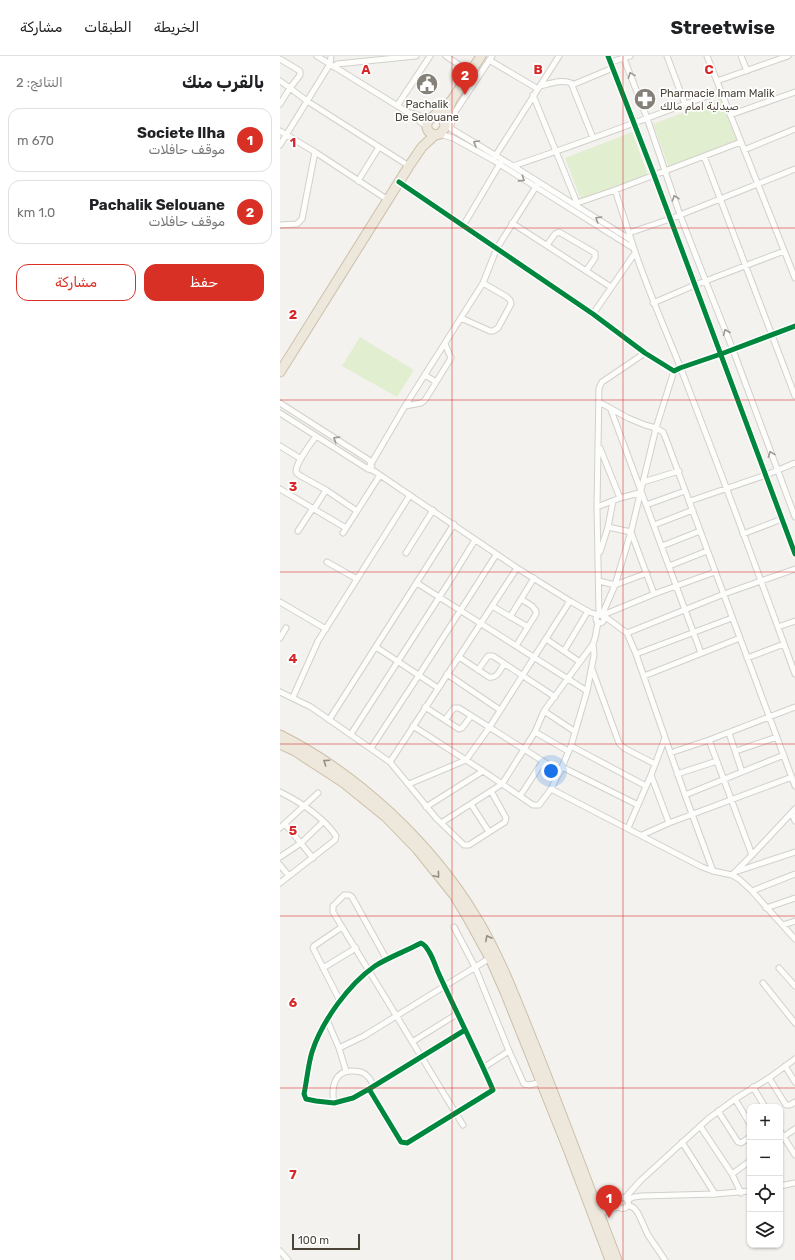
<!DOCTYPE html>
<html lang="ar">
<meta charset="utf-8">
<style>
:root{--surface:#fff;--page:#f6f6f6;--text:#202124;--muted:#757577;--line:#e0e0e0;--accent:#d93025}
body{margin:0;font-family:Rubik,"Noto Sans Arabic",sans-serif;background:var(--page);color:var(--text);direction:rtl}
.controls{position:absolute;right:12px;bottom:12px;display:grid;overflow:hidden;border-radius:8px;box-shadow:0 1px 3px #0004}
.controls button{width:36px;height:36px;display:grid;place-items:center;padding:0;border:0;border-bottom:1px solid var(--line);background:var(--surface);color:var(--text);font:20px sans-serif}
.scale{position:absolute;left:12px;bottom:10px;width:68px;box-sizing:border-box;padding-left:4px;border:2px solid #4b4439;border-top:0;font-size:11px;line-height:14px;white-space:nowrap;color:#4b4439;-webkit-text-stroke:3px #fff;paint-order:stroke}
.you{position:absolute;left:271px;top:715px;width:14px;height:14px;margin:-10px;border:3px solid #fff;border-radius:50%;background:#1a73e8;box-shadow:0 0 0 6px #1a73e833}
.badge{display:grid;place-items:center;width:26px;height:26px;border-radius:50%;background:var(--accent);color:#fff;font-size:13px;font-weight:700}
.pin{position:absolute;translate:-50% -33px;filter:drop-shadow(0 1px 2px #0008)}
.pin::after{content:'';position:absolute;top:21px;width:14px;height:12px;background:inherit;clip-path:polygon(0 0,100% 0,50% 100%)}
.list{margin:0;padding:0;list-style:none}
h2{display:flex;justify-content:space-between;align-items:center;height:52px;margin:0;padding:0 16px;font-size:17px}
h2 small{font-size:13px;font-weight:400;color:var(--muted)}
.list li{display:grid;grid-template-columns:26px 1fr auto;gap:12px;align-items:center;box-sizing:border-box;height:64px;margin:0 8px 8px;padding:0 8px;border:1px solid var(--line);border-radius:12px}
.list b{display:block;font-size:15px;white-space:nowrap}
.list p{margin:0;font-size:13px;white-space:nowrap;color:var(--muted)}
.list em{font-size:13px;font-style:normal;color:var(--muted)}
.actions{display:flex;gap:8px;padding:12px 16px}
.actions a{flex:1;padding:9px 0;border:1px solid var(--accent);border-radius:12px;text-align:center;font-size:14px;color:var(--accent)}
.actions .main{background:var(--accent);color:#fff}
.icon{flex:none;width:22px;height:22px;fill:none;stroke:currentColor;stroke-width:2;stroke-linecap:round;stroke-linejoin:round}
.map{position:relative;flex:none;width:515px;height:1204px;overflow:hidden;direction:ltr}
header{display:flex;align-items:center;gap:24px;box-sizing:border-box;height:56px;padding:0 20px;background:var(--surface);border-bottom:1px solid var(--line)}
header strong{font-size:19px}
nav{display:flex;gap:22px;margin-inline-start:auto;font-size:14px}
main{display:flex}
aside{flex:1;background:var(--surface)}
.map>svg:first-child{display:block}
.green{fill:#e1eecf}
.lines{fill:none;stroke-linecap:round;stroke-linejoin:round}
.street-casing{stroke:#d2d0cb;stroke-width:7}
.highway-casing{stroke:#ccbfa9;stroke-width:11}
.street{stroke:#fdfdfc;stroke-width:5}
.highway{stroke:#ede8db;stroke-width:9}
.cycleway-casing{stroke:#fff;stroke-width:8}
.cycleway{stroke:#00873e;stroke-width:5}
.oneway{stroke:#9b9791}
.oneway2{stroke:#948e82}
.grid{fill:none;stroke:#d62828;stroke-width:1;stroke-opacity:0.55}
.labels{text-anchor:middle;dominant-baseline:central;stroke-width:3.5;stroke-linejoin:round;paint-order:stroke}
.poi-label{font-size:11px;fill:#4b4439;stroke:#fff;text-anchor:start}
.grid-label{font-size:13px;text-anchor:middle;font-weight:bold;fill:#d62828;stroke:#fff;stroke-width:3.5;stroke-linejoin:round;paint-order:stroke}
</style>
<header>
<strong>Streetwise</strong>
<nav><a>الخريطة</a><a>الطبقات</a><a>مشاركة</a></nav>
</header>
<main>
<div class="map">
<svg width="515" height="1204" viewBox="0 0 515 1204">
<rect width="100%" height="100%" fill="#f4f2ee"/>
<path class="green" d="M440,43l17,41 -68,28 -16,-44z
M352,76l16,43 -67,25 -16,-42z
M80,281l54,33 -17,27 -55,-31z"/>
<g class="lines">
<g class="street-casing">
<path id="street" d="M37,0l92,57 18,14
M166,0l25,17
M328,0l46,119 141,379
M343,0l24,62 33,97 26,67 27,68 62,167
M387,0l18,48
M427,0l88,222
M461,0l6,15
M0,3l20,12v4l-10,13 17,13 102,65
M209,4l49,29
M331,6l19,-6
M54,11l3,-3 79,-8
M0,25l10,7 -10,16
M437,25l71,-25
M292,29l41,-17
M260,30c9,-2 21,-7 31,-3l22,55
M253,39l44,108 38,-13 126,-48
M117,50l33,-50
M131,57l19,6
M450,59l65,-23
M165,68l5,4 63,38 118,74
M170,72l5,-16 37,-56
M0,75l35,21
M160,78l13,4 40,22 140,88
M0,89l50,-81 1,-8
M464,94l51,-21
M424,100l91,240
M214,102l65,-102
M233,110c70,-23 139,-50 208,-75
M78,125l21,-34
M119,126l194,132 52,39 29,18 6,-3 41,-14 74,-28
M335,134l14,43 41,-14 125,-50
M232,167l99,64
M0,169l17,-1 5,-5 13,-67 73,48
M183,170l38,-64
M349,177c14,47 34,90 52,136 39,101 77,203 114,305
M267,189l8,-11 4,-2 36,21v5l-9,13
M203,227l14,-35 40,-63
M373,247l42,-18 89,-34
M313,258l42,-61
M145,319l11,7
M319,346l29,16 17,7 11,3 7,4 3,7 129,347
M0,347l89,57 3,6
M125,350l16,-3 4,-3 26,-42 -6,-14
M331,354l90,243
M0,357l88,56 6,2 143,97 53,33 19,11 9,3
M36,380c-6,9 -20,26 -20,36l3,3 27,15 31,21
M0,390l21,13
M320,392l20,50
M88,413l37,-63 78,-123 24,14 3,3 1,4 -13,24 -5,3h-3l-29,-13
M363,426l36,-11
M0,433l66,39
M410,445l76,-26 29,-12
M366,449l39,-14
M317,451l23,-9 19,-5
M34,453l12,-19
M374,469l39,-15
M328,471l5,-26
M18,475l15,-23
M63,477l37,-58
M463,478l39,-15
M382,490l38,-15
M320,496l8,-25 23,5 23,62
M126,497l27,-43
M47,506l30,17
M389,510l38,-15
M319,525l16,4 32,-12
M137,527l170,108
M0,546l46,27
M212,550l36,21
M316 563a4 4 0 1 1 8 0a4 4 0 1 1-8 0Z
M319,559l-2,-108 2,-119 3,-6 43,-29
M322,559l13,-30 16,-53 25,-104 18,-57
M323,559l51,-21 61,-22
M324,560l23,17 9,21 49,141 28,76
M230,561l24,-39
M498,571l17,-6
M347,577l97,-39 71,-25
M0,582l6,-10
M266,583l34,23
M236,590l20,-32v-3l-4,-5 -11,-7
M96,591l62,41
M284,595l24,-40
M356,598l96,-36
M179,601l30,20c8,2 11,-7 15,-13
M467,602l37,-14
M312,613l27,74 5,5 31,16
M198,614l10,-14h5l62,41
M167,618l53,36
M364,620l96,-38
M0,636l31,15 79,55 46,56 28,27h5l36,-23 1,-4 -15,-27
M13,641l25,-56 92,-146
M145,651l34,22 3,-1 9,-12
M264,655l30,20
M49,664l125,-196
M165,664l9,-12h5l101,64
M133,670l70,45 50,34h6l12,-16 11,-22 9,-21 16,-55 7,-36 -1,-11 2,-6 3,-16
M255,676l33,19
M449,677l13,39
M71,678l100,-155 24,-39
M429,684l43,115
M291,690l75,40
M91,692l48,-73 77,-120
M456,695l41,-14
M390,697l39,-13 86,-33
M110,706l127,-194
M282,711l76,38
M397,718l40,-13
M371,719l18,48
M129,728l57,-24 23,-32 81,-127
M271,733l151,78 11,4 19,4 7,4 13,12 43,48
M0,736c20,10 43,25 56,44l-1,4 -55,43
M405,739l99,-40
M240,740l23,-35
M191,748l18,28
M146,751l57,-36
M512,757l3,8
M161,767l61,-39 33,-52 9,-21 49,-67
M5,768l28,34
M0,772l38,-35
M348,772l23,-53 14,-37
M362,779l27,-12 123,-46
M0,801l21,-14 22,-21
M0,809l9,11
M458,815l57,-19
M452,819l20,-20 43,-46
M472,835l43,-17
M486,852l29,-10
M503,869l12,-4
M174,871l21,40 34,84
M107,904l-35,-63 -3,-2h-5l-11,11v6l130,213
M43,912l33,-20
M499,912l16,18
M483,927l32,40
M60,945l-27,-53 1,-2 28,-19
M47,964l12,28 7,23
M132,986l45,-28
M59,992l25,-12 126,-78
M505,1010l10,16
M203,1012l26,-17 15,33 5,1 13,-3
M489,1022l17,27h4l5,-3
M473,1031l12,20
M89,1033l32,53 6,1 86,-53c-17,-40 -37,-78 -55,-118 -3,-7 -9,-26 -17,-29l-2,1c-13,7 -32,14 -44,22 -26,18 -53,55 -63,86 -4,13 -5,28 -8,42l2,5 10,2 18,2 19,-5 16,-9 96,-59
M455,1043l15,25
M54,1047c-3,-15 0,-33 19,-32 4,0 11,1 14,5 3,2 5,7 7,10
M438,1055l20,31 3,1 9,-6
M420,1070l32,48 9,19
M500,1075l15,24
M500,1083l15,-10
M402,1086l33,52
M452,1118l18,-13
M500,1130l15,-3
M337.5 1147a5.5 5.5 0 1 1 11 0a5.5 5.5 0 1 1-11 0Z
M345,1142l15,-17 68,-62 27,-20 34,-21 26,-19
M347,1144l7,-3 8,-1 73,-2 35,-3
M348,1149l6,3 4,5 10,22 17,25
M319,1157l19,-6
M0,1195l8,9"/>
</g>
<g class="highway-casing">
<path id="highway" d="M155,79c-7,-2 -10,-7 -7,-14l22,-19
M0,316l129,-206 13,-19 13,-12 5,-1 4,-5 1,-3 -1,-5 8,-21 29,-44
M0,679c78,39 151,108 196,182 25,41 42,88 60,132 28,70 54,141 81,211
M0,688l15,7 49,32 42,34 31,32 37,46 15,25 21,38 15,34 63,157 42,111"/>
</g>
<use href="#street" class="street"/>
<use href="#highway" class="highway"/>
<g class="cycleway-casing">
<path id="cycleway" d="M328,0l46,119 141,379
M119,126l194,132 52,39 29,18 6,-3 41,-14 74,-28
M89,1033l32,53 6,1 86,-53c-17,-40 -37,-78 -55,-118 -3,-7 -9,-26 -17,-29l-2,1c-13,7 -32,14 -44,22 -26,18 -53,55 -63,86 -4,13 -5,28 -8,42l2,5 10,2 18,2 19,-5 16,-9 96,-59"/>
</g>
<use href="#cycleway" class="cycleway"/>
</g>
<defs><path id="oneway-chevron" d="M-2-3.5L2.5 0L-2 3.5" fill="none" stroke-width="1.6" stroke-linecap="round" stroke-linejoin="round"/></defs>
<g class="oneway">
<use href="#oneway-chevron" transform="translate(351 19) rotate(-111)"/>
<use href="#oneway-chevron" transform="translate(196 87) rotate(-150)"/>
<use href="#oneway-chevron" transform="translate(242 123) rotate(33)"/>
<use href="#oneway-chevron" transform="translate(395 142) rotate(-109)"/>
<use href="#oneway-chevron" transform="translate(318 163) rotate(-148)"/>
<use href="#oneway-chevron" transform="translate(446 276) rotate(-112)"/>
<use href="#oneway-chevron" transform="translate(56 383) rotate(-148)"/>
<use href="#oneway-chevron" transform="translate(491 398) rotate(-110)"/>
</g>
<g class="oneway2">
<use href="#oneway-chevron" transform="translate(46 706) rotate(-146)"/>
<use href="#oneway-chevron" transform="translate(157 819) rotate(50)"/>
<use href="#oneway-chevron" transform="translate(208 882) rotate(-117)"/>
</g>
<path class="grid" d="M172,0v1204M343,0v1204M0,172h515M0,344h515M0,516h515M0,688h515M0,860h515M0,1032h515"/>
<defs>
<g id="civic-disc" transform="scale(1.15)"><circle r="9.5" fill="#868178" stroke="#fff"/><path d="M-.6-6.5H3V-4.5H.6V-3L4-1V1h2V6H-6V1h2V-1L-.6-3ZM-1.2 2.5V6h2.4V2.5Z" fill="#fff"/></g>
<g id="pharmacy-disc" transform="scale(1.15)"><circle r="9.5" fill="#868178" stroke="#fff"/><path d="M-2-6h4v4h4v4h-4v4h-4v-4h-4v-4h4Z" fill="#fff"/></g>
</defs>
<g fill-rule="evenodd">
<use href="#civic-disc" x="147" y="28"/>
<use href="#pharmacy-disc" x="365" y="43"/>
</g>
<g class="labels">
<g class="poi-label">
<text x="380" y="37">Pharmacie Imam Malik<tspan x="380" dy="13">صيدلية امام مالك</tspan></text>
<text x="147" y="48" text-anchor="middle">Pachalik<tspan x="147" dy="13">De Selouane</tspan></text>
</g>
</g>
<g class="grid-label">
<text x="86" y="18">A</text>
<text x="258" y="18">B</text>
<text x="429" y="18">C</text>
<text x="13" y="91">1</text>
<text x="13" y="263">2</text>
<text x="13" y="435">3</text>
<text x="13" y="607">4</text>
<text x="13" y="779">5</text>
<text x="13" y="951">6</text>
<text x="13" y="1123">7</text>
</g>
</svg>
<div class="controls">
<button>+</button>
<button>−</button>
<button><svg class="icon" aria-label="locate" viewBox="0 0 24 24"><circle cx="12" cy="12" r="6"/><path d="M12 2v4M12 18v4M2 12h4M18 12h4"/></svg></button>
<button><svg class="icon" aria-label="layers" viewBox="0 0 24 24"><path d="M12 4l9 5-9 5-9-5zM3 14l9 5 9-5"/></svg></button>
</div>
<div class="scale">100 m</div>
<div class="you"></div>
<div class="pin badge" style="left:329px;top:1162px">1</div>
<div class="pin badge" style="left:185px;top:39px">2</div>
</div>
<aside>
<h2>بالقرب منك<small>النتائج: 2</small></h2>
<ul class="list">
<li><span class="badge">1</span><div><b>Societe Ilha</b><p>موقف حافلات</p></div><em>670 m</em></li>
<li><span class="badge">2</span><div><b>Pachalik Selouane</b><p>موقف حافلات</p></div><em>1.0 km</em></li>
</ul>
<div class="actions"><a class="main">حفظ</a><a>مشاركة</a></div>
</aside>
</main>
